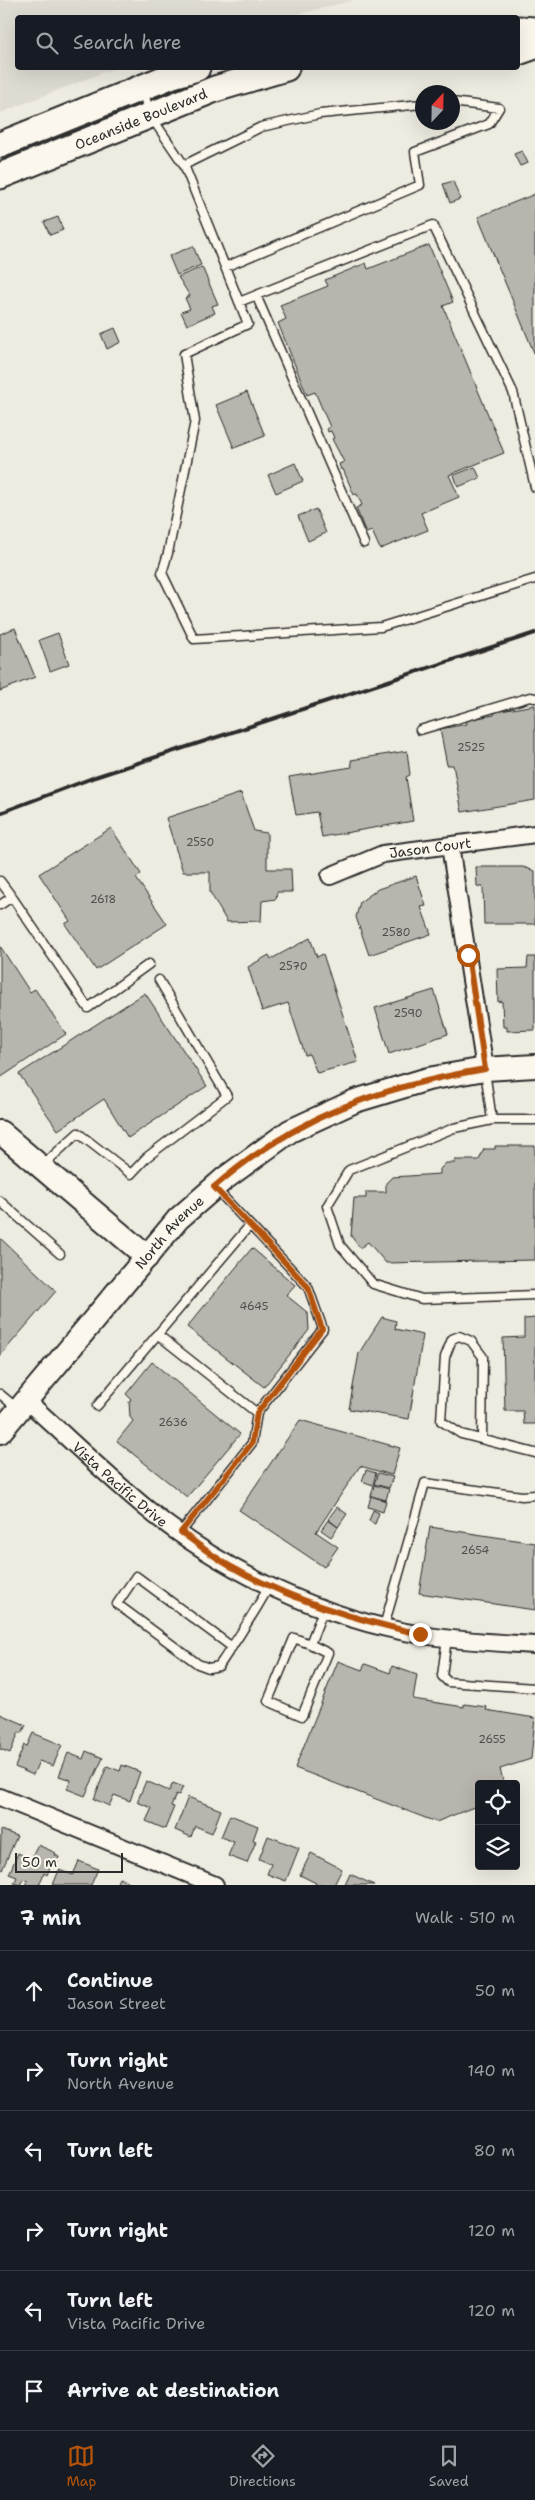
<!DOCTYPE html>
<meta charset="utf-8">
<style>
:root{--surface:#171b24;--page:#242831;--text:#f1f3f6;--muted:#9ea1a6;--line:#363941;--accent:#b45309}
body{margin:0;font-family:"Shantell Sans",sans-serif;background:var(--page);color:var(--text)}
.controls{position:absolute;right:15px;bottom:15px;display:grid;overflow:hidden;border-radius:5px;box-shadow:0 5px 20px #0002}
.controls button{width:45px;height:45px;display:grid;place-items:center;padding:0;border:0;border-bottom:1px solid var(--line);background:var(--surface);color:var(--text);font:25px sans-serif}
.compass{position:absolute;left:415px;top:85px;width:45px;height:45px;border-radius:50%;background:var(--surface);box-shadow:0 5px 20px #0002;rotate:22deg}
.scale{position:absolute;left:15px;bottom:12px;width:108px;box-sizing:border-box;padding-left:5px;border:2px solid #2b2b2b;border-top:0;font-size:14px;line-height:18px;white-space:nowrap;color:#2b2b2b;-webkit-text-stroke:4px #fbf7ec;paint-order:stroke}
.stop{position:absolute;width:15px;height:15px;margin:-11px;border:4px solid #b45309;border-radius:50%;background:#fff}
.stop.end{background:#b45309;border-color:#fff;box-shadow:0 1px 5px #0008}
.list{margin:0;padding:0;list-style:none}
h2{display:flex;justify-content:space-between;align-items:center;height:65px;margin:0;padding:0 20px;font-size:21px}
h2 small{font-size:16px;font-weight:400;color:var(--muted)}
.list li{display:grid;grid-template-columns:32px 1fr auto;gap:15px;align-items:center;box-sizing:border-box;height:80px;padding:0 20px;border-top:1px solid var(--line)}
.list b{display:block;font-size:19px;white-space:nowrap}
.list p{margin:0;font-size:16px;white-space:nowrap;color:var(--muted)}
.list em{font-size:16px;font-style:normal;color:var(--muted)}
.icon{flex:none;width:28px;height:28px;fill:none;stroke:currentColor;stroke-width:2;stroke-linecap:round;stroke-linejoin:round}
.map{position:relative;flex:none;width:535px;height:1885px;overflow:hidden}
.search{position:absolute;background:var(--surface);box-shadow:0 5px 20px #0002;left:15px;right:15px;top:15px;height:55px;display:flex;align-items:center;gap:12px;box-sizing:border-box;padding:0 18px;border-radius:5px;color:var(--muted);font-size:19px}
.sheet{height:545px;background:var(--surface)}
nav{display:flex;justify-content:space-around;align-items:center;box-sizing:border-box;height:70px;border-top:1px solid var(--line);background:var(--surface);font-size:14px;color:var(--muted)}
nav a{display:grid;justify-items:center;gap:2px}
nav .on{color:var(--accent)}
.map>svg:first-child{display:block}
.built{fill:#dedbd1}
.building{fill:#b8b5ae;stroke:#2b2b2b}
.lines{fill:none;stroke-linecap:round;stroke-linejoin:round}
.lane-casing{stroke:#2b2b2b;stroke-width:11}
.street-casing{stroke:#2b2b2b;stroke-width:20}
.secondary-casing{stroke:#2b2b2b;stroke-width:26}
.primary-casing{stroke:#2b2b2b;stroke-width:29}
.lane{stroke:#fbf7ec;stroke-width:8}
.street{stroke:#fbf7ec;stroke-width:16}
.secondary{stroke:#fbf7ec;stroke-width:22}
.primary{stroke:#fbf7ec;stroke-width:25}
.rail{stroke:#2b2b2b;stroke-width:4}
.route{stroke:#b45309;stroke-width:6}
.labels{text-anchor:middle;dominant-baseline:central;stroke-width:5;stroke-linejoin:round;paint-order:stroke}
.number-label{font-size:11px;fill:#4e4e4c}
.street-label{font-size:14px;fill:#2b2b2b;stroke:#fbf7ec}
</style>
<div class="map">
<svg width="535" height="1885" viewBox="0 0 535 1885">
<rect width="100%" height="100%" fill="#eeebe0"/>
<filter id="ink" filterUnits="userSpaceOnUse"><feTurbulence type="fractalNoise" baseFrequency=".02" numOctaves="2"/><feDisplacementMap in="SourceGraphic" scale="10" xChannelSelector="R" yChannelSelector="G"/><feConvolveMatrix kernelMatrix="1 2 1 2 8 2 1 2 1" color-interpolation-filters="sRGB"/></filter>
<g filter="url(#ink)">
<path class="built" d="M0,0h354l-72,18h-264v50h96l-114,45z"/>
<path class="building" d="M522,151l6,12 -8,3 -6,-12z
M453,181l7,18 -10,4 -7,-19z
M535,194v161l-57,-138z
M58,217l5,13 -13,5 -6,-13z
M429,245l24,57 -10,4 61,147 -55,22 10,22 -38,16 7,17 -48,19 -8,-18 -6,2 -10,-25 6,-3 -5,-11 -3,1 -11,-26 -2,1 -2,-6 5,-2 -12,-23 2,-1 -3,-7 -3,1 -1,-4 3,-1 -15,-35 -8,3 -29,-72 8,-4 -6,-14 48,-19 -3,-6 41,-17 2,6z
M193,246l8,19 -24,10 -8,-19z
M202,267l16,37 -6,2 3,7 -28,12 -6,-13 9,-3 -5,-11 5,-2 -12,-19z
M115,328l6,14 -14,7 -6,-15z
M247,392l18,44 -31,12 -18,-43z
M295,463l8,18 -27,12 -8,-18z
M475,467l5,11 -22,9 -4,-12z
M316,509l10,24 -18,8 -10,-25z
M15,628l20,49 -35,14v-57z
M58,633l11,31 -19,7 -11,-31z
M535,705v95l-73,12 -9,-47h-6l-7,-36 27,-5 -1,-4 28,-5 1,-3z
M407,751l3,24 -4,2 7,44 -91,16 -5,-25 -21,3 -7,-38 63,-10 -1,-7z
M241,793l13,38 13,2v36h24l1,23h-15l-1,7 -14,2 -1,20 -34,1 -17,-30v-20h-27l-17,-54z
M111,828l30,46 -5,4 31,46 -71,46 -31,-46 5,-3 -31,-47z
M476,867h47l12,4v53h-51l-1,-37 -6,-1z
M416,876l10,30 -5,1 10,27 -62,21 -13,-38 4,-15 18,-13z
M310,938l7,19 6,-3 35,108 -41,11 -8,-19 -4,1 -17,-52 -26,8 -14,-44 21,-12 2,4z
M0,946l30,46 5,-3 31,45 -66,44z
M528,957h7v73l-28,1v-4h-4l-1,-26 -4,1 -1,-33 30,-1z
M434,990l14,44 -59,20 -14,-46z
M145,993l62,93 -79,52 -24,-39 -46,31 -39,-56z
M495,1146h40v114l-149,3 -18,-21 -8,6 -9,-12 3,-38h12v-6h20v-9l6,-6 48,-3v-5l6,-6h9v-3h24l5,-11h11z
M0,1238l56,53 -56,65z
M252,1248l43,37 -9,10 22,18 1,17 -45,57 -77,-60z
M382,1317l14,4 -1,8 28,6 -14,84 -60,-10 10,-56z
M535,1318v106h-11l-1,-13h-18l-2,-73 21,-1v-18z
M152,1362l88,72 -53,63 -70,-56 16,-20 -3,-4 -1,-15 2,-3 -5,-5z
M300,1420l100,28 -8,27 -32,-9 -44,66 22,15 -14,20 -85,-57z
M366,1470l10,3 -3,12 -11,-4z
M378,1473l15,4 -4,11 -15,-4z
M374,1485l15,4 -3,11 -15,-4z
M371,1496l15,5 -3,11 -15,-5z
M337,1507l10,7 -9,13 -10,-8z
M373,1510l6,3 -4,11 -6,-3z
M328,1520l10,7 -7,10 -10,-7z
M430,1527l105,16v67l-116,-17z
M338,1661l24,9 3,-6 25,9 2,-7 25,9 -4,24 51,8v-3l23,3 -1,3 49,8 -4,41 -31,10 4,15h-25v21l-43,17 -141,-54z
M0,1714l26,11 -4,8 -3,-1 -9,21 -10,-4z
M33,1733l29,12 -9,21 -14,-5 -6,14 -18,-8 9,-22 3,1z
M86,1751l17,7 -18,38 -18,-7 4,-9 -12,-4 9,-23 15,6z
M122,1765l18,7 -10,29 -16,-6 -5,11 -15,-7 13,-33 13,5z
M146,1781l23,10 4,-8 10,4 -4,8 -3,-1 -5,12 3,1 -9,22 -19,-8 6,-13 -15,-6z
M188,1797l33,13 -9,23 -17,-7 -4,11 -16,-7z
M230,1815l28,11 -5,14 3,1 -9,22 -19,-7 6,-14 -13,-5z
M1,1830l16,6 -15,34 -2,-1z
M268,1836l31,12 -13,33 -19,-7 4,-10 -12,-5z
M38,1845l18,8 -1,2 4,2 -3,10 -5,-2 -4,10 -3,-2 -5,12h-13l2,-4 -5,-2 -3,6 -6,-2 3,-6 -8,-3 9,-21 13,6z
M311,1853l31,16 -8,16h-19l1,-2 -16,-8z
M79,1861l19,8 -7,16h-38l6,-15 14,5z
M350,1874l24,11h-29z
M119,1878l17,7h-20z"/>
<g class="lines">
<g class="lane-casing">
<path id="lane" d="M144,92l6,23 34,50 64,159 -64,30 11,67 -27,132 -6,20 32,66 187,-12 154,-48
M184,165l77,-38 59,-13 102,-10
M225,267l195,-82 -5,-33 74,-28 10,-16 -47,-6
M256,295l108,248
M239,302l194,-77 80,167 22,95
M420,730l110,-33 5,1
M0,881l12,16 -12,8
M12,897l76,111 61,-44
M485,1071l7,49
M535,1120h-43l-38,8 -105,42 -22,36 13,39 33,39 49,15 113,-4
M42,1166l36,-33 53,41 16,-17 80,-61 -68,-116
M0,1201l60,53
M157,1334l100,79
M0,1394l18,15
M97,1406l153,-181
M482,1439l1,-82 -12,-16 -12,-5 -7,3 -7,18 -4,64 20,13 74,19
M181,1532l71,-89 5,-30 66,-84 -15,-42 -92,-98
M384,1626l41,-143 97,13 13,-1
M447,1638l-5,38 6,6 87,6
M310,1644l18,9 -26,63 -34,-15 26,-63 16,6 14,-36
M232,1647l-96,-71 -19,28 81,60 11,4 10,-2c18,-26 35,-53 51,-81"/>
</g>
<g class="street-casing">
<g id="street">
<path d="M450,846l35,223"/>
<path id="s1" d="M330,876l53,-22 152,-20"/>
<path id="s2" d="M27,1401c40,36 78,73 119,107 76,63 178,111 276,127 37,6 75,8 113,10"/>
<path d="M0,1797l215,88"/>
</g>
</g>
<g class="secondary-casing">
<g id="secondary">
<path d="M0,1132l147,125"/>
<path id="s3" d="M0,1432l178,-213 46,-40 66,-48 65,-30 73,-22 57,-10 50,-3"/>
</g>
</g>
<g class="primary-casing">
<g id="primary">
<path d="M518,29l17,1"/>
<path d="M518,52l17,-6"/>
<path d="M0,145l173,-70 24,-7"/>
<path id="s4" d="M0,176l215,-87 71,-21"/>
</g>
</g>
<use href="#lane" class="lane"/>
<use href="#street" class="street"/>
<use href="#secondary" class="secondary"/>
<use href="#primary" class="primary"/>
<path class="rail" d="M0,813l95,-36 440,-144"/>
</g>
</g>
<g class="lines" filter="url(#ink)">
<path class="route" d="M420,1634c-67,-15 -132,-35 -192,-69 -17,-10 -32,-22 -47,-33l71,-89 5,-30 65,-84 -14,-42 -94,-100c82,-71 166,-100 271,-118l-17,-114"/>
</g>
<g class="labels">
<g class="number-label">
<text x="471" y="747">2525</text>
<text x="200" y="842">2550</text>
<text x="103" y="899">2618</text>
<text x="396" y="932">2580</text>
<text x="293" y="966">2570</text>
<text x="408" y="1013">2590</text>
<text x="254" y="1306">4645</text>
<text x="173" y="1422">2636</text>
<text x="475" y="1550">2654</text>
<text x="492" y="1739">2655</text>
</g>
<g class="street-label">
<text stroke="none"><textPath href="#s4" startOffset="152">Oceanside Boulevard</textPath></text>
<text stroke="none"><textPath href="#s1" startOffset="105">Jason Court</textPath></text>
<text stroke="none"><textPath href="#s3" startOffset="262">North Avenue</textPath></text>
<text stroke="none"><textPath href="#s2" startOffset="125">Vista Pacific Drive</textPath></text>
</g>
</g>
</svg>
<div class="controls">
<button><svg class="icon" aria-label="locate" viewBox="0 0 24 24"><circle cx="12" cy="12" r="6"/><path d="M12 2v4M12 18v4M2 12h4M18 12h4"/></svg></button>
<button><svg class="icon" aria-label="layers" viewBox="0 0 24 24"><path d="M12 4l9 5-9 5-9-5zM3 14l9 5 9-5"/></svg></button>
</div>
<svg class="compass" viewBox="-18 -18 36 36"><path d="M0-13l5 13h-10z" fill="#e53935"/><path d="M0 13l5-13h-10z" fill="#9ea1a6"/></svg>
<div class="scale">50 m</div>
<div class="stop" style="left:468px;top:955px"></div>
<div class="stop end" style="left:420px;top:1634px"></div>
<div class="search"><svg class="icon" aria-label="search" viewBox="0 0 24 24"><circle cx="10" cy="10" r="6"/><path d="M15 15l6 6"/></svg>Search here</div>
</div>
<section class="sheet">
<h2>7 min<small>Walk · 510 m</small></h2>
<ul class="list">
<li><svg class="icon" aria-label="ahead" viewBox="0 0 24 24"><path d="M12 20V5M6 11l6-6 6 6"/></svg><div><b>Continue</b><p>Jason Street</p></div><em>50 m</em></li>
<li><svg class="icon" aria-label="right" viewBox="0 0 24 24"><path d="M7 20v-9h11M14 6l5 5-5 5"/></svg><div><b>Turn right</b><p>North Avenue</p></div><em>140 m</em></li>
<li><svg class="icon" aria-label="left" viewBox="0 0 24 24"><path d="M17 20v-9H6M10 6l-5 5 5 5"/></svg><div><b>Turn left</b></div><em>80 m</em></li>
<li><svg class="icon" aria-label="right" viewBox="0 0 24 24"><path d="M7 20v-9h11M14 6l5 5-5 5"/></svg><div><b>Turn right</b></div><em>120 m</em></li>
<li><svg class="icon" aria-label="left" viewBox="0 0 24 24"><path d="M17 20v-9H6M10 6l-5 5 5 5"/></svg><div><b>Turn left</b><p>Vista Pacific Drive</p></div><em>120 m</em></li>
<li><svg class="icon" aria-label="arrive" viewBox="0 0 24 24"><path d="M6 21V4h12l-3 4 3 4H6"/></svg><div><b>Arrive at destination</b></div></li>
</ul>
</section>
<nav>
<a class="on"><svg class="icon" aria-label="map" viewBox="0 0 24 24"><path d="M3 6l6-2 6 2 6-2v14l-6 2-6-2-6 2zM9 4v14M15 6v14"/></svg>Map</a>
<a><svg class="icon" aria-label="directions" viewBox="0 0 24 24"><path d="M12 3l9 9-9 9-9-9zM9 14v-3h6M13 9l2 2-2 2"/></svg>Directions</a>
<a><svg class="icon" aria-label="saved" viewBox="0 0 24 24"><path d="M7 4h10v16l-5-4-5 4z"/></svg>Saved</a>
</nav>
